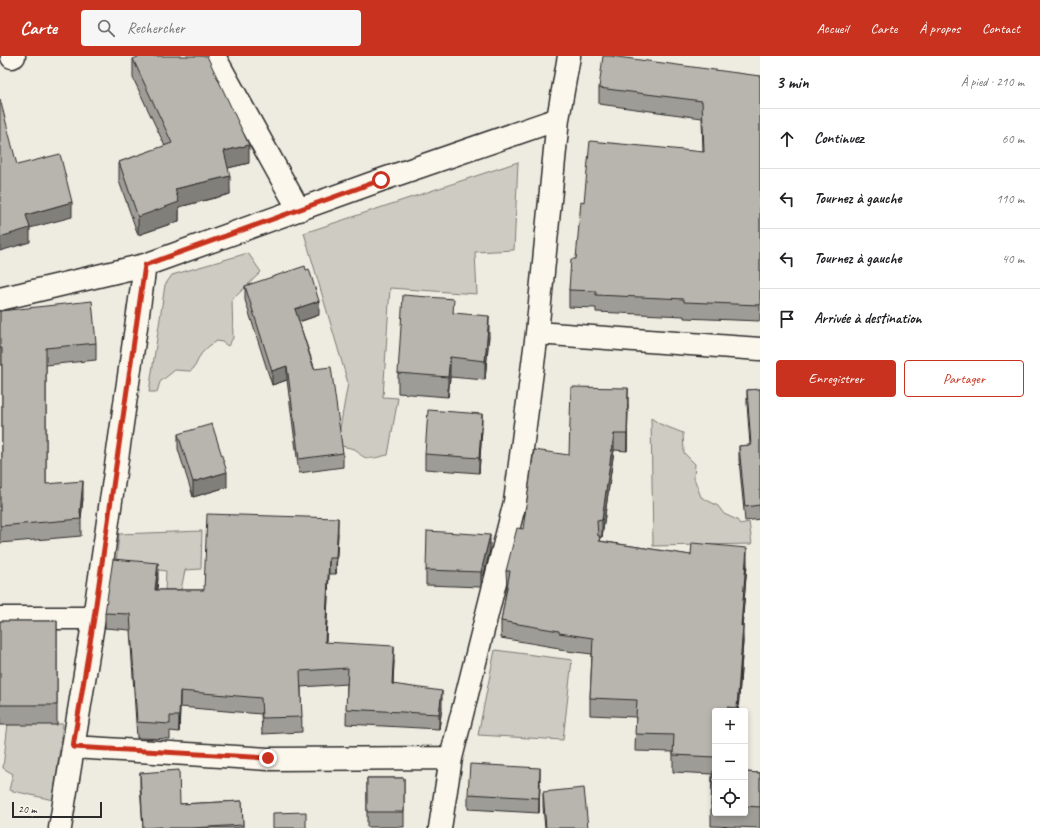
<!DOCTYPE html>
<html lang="fr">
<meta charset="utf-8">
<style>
:root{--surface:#fff;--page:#f6f6f6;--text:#202124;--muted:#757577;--line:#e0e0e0;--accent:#c8321e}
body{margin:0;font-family:Caveat,sans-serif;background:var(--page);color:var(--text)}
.controls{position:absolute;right:12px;bottom:12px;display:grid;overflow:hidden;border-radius:4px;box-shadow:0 2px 6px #0003}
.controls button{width:36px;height:36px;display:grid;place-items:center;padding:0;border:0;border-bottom:1px solid var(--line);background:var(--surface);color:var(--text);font:20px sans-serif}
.scale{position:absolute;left:12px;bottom:10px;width:90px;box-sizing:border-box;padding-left:4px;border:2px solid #2b2b2b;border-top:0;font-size:11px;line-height:14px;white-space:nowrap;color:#2b2b2b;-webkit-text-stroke:3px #fbf7ec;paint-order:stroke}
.stop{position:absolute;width:12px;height:12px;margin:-9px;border:3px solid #c8321e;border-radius:50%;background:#fff}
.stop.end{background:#c8321e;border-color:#fff;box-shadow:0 1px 4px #0008}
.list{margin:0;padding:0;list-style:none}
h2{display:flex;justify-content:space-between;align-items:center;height:52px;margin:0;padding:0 16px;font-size:17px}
h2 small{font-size:13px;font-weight:400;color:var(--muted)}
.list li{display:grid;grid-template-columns:26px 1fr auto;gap:12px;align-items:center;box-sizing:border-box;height:60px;padding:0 16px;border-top:1px solid var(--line)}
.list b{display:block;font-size:15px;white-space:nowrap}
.list em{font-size:13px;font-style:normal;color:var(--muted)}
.actions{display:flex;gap:8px;padding:12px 16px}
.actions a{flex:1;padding:9px 0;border:1px solid var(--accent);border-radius:4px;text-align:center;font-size:14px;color:var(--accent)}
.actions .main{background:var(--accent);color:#fff}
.icon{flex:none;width:22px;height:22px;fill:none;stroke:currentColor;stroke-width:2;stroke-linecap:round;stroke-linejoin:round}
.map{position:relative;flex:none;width:760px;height:772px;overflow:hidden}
header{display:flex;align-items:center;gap:24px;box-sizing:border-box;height:56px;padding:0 20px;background:var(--accent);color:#fff}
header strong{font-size:19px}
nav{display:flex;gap:22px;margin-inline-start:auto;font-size:14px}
.search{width:280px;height:36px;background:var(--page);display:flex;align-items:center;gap:10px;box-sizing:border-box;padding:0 14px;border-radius:4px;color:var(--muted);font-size:15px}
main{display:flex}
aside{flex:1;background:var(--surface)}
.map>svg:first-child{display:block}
.green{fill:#cecbc2;stroke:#7c7b76}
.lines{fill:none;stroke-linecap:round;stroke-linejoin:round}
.street-casing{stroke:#2b2b2b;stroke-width:25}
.street{stroke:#fbf7ec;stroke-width:22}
.wall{fill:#9e9c96;stroke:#2b2b2b}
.shaded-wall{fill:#817f7a;stroke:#2b2b2b}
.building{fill:#b8b5ae;stroke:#2b2b2b}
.route{stroke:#c8321e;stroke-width:5}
</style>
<header>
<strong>Carte</strong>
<div class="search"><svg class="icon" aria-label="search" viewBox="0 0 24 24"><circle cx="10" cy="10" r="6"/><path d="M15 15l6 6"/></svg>Rechercher</div>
<nav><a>Accueil</a><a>Carte</a><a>À propos</a><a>Contact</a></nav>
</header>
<main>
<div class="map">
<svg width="760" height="772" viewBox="0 0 760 772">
<rect width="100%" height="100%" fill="#eeebe0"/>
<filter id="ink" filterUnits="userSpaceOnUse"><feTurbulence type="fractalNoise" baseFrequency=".025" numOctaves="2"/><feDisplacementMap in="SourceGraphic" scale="8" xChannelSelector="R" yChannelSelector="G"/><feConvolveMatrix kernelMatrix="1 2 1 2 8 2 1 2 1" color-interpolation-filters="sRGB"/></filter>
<g filter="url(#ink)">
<path class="green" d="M518,106l-4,88 -39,2 2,42 -87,-6 -7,109 15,1 -10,57c-16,3 -22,8 -33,-6l-18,-4 11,-62 -44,-150z
M248,197l13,19 -29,28 1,38 -5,8 -6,-4 -5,-1 -8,5 -8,8 -7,14 -4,3 -15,-1 -15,12 -3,10h-8l16,-107 7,-10z
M651,362l9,6 23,9 1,20 11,11 -1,14 7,19 17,9 6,8 13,6 3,4 9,-2 3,22 -99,2z
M202,475l-1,38 -16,1 -4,20h-16l1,-19 -50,-7 3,-30z
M495,594l77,10 -9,80 -85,-5z
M8,667l55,1 -10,76 -44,-10 4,-16 -10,-6z"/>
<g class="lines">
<g class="street-casing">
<path id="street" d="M214,0l85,154
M12,1l2,-1
M0,243l145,-34 236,-85 177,-61
M537,277l223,16
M0,562h94
M73,691l195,12 183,-1
M60,772l34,-210 51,-353
M440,772l11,-70 64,-256 22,-169 21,-214 11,-63"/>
</g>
<use href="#street" class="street"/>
</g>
<path class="wall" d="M133,3l116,104 -21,5 2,26 -51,13v14l-41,14 -19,-54v-19l46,-16 -32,-68z
M760,20v245l-76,-3v-2l-88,-4v-4l-27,-1v-17l7,-31 8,-57 119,-50 -1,-34 -103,-14v-16z
M245,230l74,29 -20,7 44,131v14l-44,6 -12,-93 -15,5 -27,-85z
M0,255l96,32v17l-50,5v119l37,14 -2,21v17l-81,7v-54h2v-124h-2z
M454,257l35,23 -4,44 -35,-3 -2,20 -50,-4v-20z
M760,333v130l-15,2 -6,-61v-14l11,-1 -3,-41v-14z
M628,349l-1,46 -13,-1 -12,87h-2v4l147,23 -5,62 1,16 -5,69h-23v102h30v-41l15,1v55l-49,-2v-21l1,-31 -39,-2v-20l-38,-1 1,-34 -46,-2v-17l2,-44 -33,-4v-2l-58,-10v-17l6,-33 -1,-17 17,-42 46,-74z
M482,373l-3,44 -54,-4v-15z
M178,378l49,53 -34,10 -15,-48z
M338,477l-2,41h-7l-3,68 68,19 -1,23 49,23 -3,22 -93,-5 1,-40 -46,3 1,45 -40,2 -1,-20 -81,-7 -1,25 -9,-1v8l-33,-1 -7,-108 -25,-2v-15l53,-35 -1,12h47z
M490,494l-9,37 -55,-2v-15z
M0,565h57v104h-57z
M140,717l40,31 62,-3 1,27h-100l-3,-42z
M367,722h37v49h-37z
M540,727l-1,30 -71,-4v-15z
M543,736l45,36h-43l-2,-21z"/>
<path class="shaded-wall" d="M249,89v18l-25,6v-18z
M230,120v18l-51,13v14l-41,14v-18l37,-28z
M72,146v15l-42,11v14l-30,9v-14l26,-22z
M319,245v14l-24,8v-14z
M489,260v20l-4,44v-19z
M450,301v20l-2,20v-20z
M287,310v14l-15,5v-14z
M628,332v17l-1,46v-17z
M482,358v15l-3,44v-15z
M614,378v16l-12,87v-17z
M227,416v15l-34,10v-15z
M83,425v17l-2,21 -1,-7z
M338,462v15l-2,41v-16z
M490,479v15l-9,37v-15z
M747,492v16l-6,78v-16z
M329,502v16l-4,84v-16z
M158,507v15l-3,27v-15z
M743,569v17l-5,69h-1z
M394,590v15l-2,39v-16z
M180,635v16l-1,25v-16z
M442,635v16l-3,22v-15z
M540,712v15l-1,30v-15z"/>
<path class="building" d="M140,0h67l42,89 -25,6 6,25 -55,13 4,13 -41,15 -19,-55 53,-19 -39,-84z
M603,0h7l150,20v229l-76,-3v-3l-88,-4v-4l-27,-1 2,-31h5l5,-58 3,1 6,-61 114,11 -2,-51 -103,-13z
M0,43l17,66 43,-11 12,48 -46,13 4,13 -30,9z
M305,210l1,4 3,-1 10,32 -24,8 19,60 17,-2 12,86 -44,6 -12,-93 -15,5 -27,-85z
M403,239l51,4 -1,14 36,3 -4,45 -35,-4 -2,20 -50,-4z
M92,245l4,42 -50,5v136l37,-3 -3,31 1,7 -81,7v-37h2v-141h-2v-37z
M571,331l57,1 -1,46h-13l-12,86 -5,1 1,15h2l-1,5 92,14 1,-12 55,5 -6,78 2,-1 -6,83 -10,-1v4h-12v46l-42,-2 1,-20 -39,-1 2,-34 -47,-2 3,-60 -34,-5v-2l-58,-10 9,-50h-4l11,-43 6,1 11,-79 35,5z
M760,333v116l-15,2 -6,-61 12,-1 -4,-55z
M428,354l54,4 -3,44 -54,-4z
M212,368l15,48 -34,10 -15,-48z
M207,458l131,4 -2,40h-7l-4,84 69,4 -2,38 50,7 -3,23 -93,-5 2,-41 -48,3 2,46 -40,1 -1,-20 -81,-7 -1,25h-9v8l-33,-2 -7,-108 -25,-1 8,-54 45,4 -3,27h49z
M427,475l63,4 -9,37 -55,-2z
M0,565h57v84h-57z
M470,708l70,4 -1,30 -71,-4z
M179,714l1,34 62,-3 1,24 -51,3h-30v-1l-19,1 -3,-55z
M713,715h2v34h-4z
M745,716l15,1v34l-15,-1z
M367,722h37v34h-37z
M584,732l4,40h-42l-3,-36z
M306,756v16h-33v-15z"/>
</g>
<g class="lines" filter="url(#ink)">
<path class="route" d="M268,702l-195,-11 21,-129 51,-353 236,-85"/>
</g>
</svg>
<div class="controls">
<button>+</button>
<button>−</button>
<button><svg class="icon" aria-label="locate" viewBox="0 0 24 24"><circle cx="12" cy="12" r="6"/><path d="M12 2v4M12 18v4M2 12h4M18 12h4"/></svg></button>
</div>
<div class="scale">20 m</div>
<div class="stop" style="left:381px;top:124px"></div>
<div class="stop end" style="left:268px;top:702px"></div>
</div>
<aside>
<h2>3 min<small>À pied · 210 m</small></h2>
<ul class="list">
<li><svg class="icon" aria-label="ahead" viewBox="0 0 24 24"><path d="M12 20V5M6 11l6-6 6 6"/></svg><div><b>Continuez</b></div><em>60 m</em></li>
<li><svg class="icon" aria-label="left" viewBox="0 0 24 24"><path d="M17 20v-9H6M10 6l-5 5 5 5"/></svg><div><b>Tournez à gauche</b></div><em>110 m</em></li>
<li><svg class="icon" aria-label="left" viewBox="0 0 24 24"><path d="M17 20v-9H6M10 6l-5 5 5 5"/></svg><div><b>Tournez à gauche</b></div><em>40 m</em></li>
<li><svg class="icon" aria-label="arrive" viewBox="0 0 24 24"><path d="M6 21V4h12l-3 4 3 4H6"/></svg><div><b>Arrivée à destination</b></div></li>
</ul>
<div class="actions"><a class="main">Enregistrer</a><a>Partager</a></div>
</aside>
</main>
